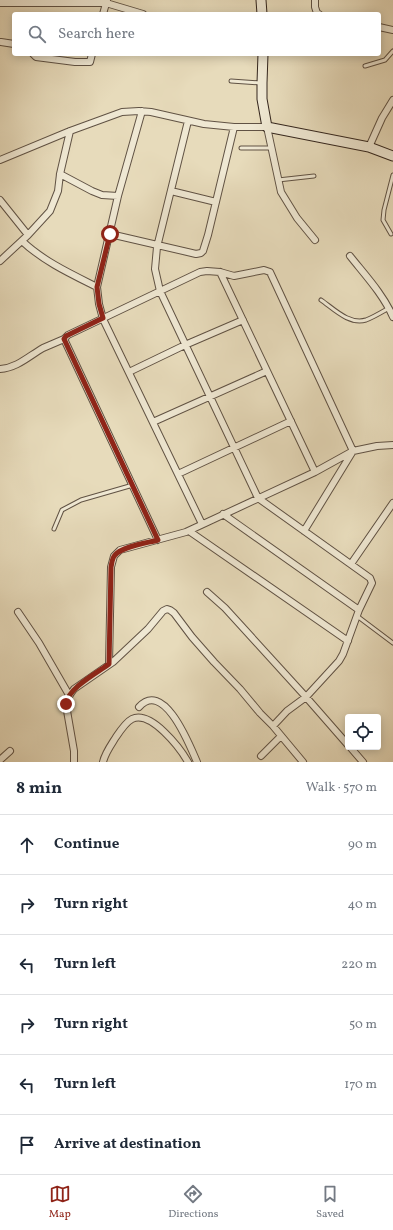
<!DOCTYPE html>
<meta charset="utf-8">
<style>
:root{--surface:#fff;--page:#f6f6f7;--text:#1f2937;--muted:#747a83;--line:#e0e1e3;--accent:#8f2418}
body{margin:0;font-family:Vollkorn,serif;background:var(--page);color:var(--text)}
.controls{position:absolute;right:12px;bottom:12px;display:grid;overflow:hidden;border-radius:4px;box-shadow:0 2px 10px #0003}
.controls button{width:36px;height:36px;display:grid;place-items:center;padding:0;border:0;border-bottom:1px solid var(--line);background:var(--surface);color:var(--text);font:20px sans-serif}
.stop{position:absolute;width:12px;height:12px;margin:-9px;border:3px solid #8f2418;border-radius:50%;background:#fff}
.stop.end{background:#8f2418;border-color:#fff;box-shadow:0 1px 4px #0008}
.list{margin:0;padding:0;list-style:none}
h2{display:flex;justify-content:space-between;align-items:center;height:52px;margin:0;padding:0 16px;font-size:17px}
h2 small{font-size:13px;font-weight:400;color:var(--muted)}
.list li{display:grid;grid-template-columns:26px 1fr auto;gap:12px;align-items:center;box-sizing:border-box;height:60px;padding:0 16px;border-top:1px solid var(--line)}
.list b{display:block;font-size:15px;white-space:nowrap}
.list em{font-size:13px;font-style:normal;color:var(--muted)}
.icon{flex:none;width:22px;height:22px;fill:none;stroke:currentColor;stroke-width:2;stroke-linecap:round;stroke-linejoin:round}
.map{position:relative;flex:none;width:393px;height:762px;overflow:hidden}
.search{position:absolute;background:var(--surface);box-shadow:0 2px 10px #0003;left:12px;right:12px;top:12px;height:44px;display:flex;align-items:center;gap:10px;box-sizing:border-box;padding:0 14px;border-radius:4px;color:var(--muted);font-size:15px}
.sheet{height:412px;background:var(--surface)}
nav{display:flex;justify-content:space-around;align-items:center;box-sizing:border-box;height:56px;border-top:1px solid var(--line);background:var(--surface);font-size:11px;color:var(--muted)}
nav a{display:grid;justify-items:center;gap:2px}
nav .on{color:var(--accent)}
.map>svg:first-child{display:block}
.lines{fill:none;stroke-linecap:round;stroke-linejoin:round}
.lane-casing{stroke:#605244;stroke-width:5}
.street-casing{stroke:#605244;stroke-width:8}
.secondary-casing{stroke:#33251d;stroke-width:11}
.lane{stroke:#efe8d3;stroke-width:3}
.street{stroke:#efe8d3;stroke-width:6}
.secondary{stroke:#efe8d3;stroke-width:9}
.route{stroke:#8f2418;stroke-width:5}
</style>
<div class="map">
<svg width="393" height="762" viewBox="0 0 393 762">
<rect width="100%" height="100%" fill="#e7dbbb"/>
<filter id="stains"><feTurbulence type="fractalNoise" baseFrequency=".005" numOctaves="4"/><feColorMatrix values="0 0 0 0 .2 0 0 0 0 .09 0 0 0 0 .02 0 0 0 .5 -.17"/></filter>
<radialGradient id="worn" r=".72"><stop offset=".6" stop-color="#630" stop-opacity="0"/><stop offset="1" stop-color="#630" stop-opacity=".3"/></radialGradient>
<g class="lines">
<g class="lane-casing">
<path id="lane" d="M365,66l20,-6 8,-9
M231,81l29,2
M241,148h30
M278,180l36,-4
M391,234l-8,-14 1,-10 9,-35
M321,300c13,9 28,25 45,20 8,-3 16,-8 23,-12
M54,529l8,-19 19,-10 52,-15
M357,616l36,27"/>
</g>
<g class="street-casing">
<path id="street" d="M315,0v7l2,6 2,1
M0,3h106l37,11
M103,14l4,-14
M379,27l14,3
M1,42l13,2
M33,54l3,3 39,5h15l2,-8
M142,111l-24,85 -21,91 2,17 4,15 99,205
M188,121l-31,126 -2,22 5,22 98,207 112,80 2,5 -13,27 -16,44 -4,7 -33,36 -19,14 -14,15
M369,147l13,-29 11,-18
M0,160l70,-29 52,-19 17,-1 12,1 53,12 30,3h33l14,65 16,26 18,22
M60,174l32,17 10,4 16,1
M171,191l45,11
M0,200l28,35
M110,234l86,20 5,-1 2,-2 5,-16 26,-108
M22,241c21,20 49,33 75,46
M350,256c15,19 33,38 43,61
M0,261l28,-26 22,-24 8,-20 2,-17 10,-43
M220,272l95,200
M0,369c17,-1 29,-13 43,-21 7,-3 14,-6 21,-9
M129,372l56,-27 58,-25
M153,422l114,-51
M178,474l113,-53
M223,514l136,96
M189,531l159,110
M158,540l-94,-201 4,-4 132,-63 7,-1 13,1 14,4 30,-6 6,2 83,179 -49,80
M351,564l42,-61
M207,592l18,16 81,89 42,48
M18,612l21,31 30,52
M109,664l2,-97 3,-11 6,-6 66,-18 129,-60 38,-21 24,-5 16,-1
M139,707c25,-28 51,39 58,55
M350,747l13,15
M261,756l20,-20
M0,760l10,-9
M74,762v-11l-8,-46c1,-7 4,-11 8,-16l39,-27 35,-33 15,-18 4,-2 3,1 4,3 18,24 22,25 26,27 20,24 13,13 30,36
M103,762c2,-9 8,-17 13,-25 4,-6 10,-15 16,-18 19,-9 48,29 56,43"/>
</g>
<g class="secondary-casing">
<path id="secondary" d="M261,0l1,14
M263,54l-1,29v16l5,28 102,20 24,9"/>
</g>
<use href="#lane" class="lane"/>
<use href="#street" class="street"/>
<use href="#secondary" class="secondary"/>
</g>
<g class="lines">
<path class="route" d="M66,704c2,-16 31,-31 43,-40l2,-97c1,-4 1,-9 4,-12 8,-9 32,-12 43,-15l-94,-201 2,-3 37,-18 -4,-14 -2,-17 13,-53"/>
</g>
<rect width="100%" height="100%" filter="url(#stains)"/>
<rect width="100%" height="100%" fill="url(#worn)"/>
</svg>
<div class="controls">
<button><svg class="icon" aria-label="locate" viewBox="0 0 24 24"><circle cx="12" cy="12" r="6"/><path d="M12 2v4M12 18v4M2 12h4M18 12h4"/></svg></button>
</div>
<div class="stop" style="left:110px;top:234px"></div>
<div class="stop end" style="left:66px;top:704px"></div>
<div class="search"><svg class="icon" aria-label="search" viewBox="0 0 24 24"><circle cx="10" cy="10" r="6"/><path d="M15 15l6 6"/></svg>Search here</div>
</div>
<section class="sheet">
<h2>8 min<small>Walk · 570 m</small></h2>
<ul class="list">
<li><svg class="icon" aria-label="ahead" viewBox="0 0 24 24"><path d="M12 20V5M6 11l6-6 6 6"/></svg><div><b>Continue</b></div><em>90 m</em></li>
<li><svg class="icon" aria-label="right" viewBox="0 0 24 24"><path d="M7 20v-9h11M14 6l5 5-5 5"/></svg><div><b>Turn right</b></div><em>40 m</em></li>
<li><svg class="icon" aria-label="left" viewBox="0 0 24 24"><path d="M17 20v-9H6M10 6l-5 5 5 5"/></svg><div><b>Turn left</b></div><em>220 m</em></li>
<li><svg class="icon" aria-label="right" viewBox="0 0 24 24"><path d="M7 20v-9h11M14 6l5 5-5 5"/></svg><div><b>Turn right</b></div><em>50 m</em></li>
<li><svg class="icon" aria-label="left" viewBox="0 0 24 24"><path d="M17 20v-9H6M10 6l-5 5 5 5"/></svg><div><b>Turn left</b></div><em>170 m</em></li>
<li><svg class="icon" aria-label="arrive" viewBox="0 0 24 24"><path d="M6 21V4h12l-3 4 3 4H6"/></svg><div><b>Arrive at destination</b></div></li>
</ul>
</section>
<nav>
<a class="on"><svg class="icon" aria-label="map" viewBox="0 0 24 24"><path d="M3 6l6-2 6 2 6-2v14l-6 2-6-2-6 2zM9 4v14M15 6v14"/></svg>Map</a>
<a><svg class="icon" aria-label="directions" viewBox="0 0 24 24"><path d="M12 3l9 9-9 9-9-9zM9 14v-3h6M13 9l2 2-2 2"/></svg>Directions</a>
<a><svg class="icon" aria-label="saved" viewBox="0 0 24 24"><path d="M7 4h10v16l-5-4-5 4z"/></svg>Saved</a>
</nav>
